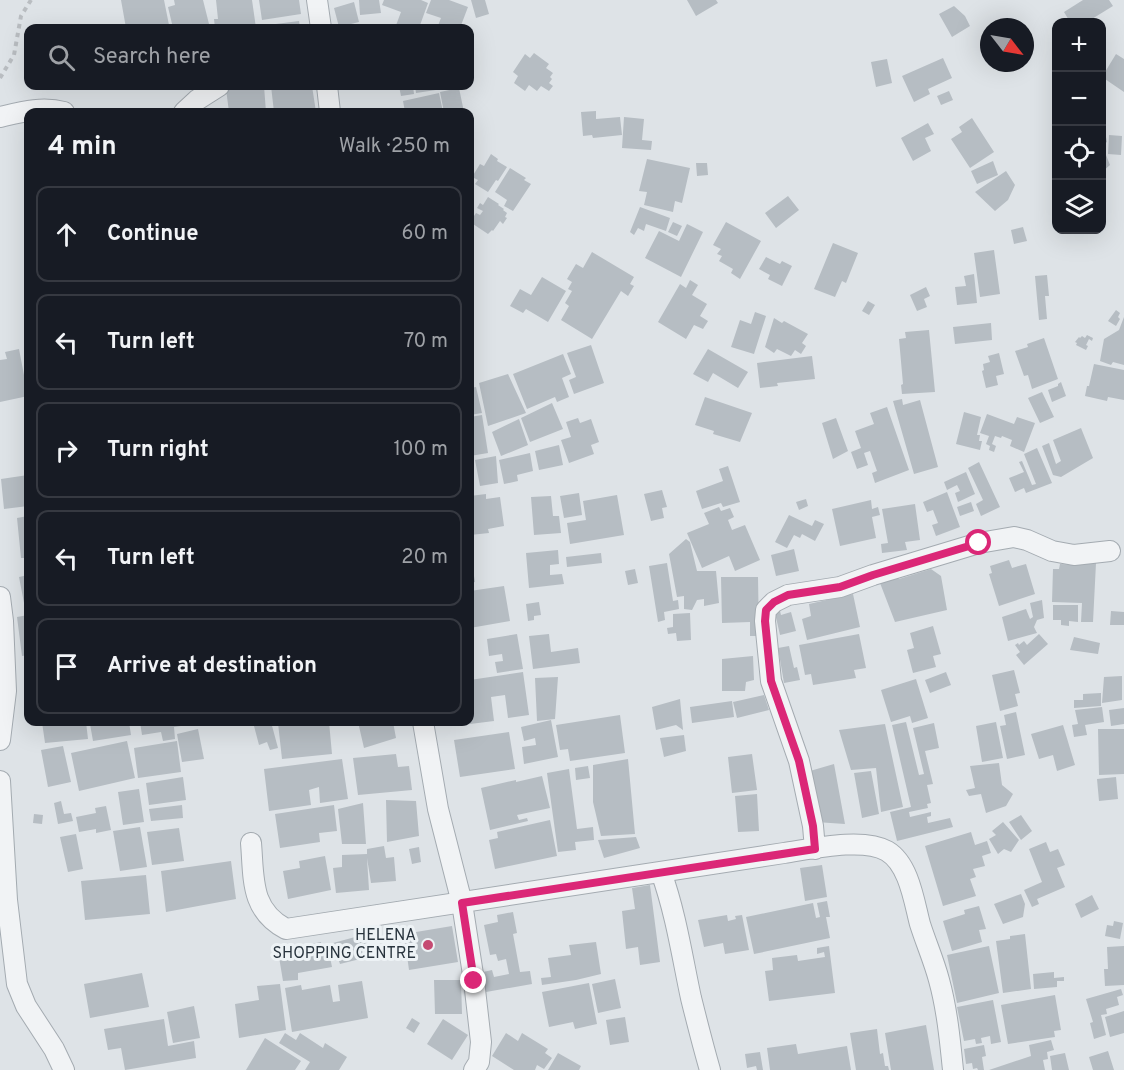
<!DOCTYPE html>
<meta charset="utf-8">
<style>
:root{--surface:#171b24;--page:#242831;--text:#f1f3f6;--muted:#9ea1a6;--line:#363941}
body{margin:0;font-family:Overpass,sans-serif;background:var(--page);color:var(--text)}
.controls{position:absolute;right:18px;top:18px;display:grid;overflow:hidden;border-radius:12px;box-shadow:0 6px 24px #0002}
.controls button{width:54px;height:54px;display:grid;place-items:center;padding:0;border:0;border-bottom:2px solid var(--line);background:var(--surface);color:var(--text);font:30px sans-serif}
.compass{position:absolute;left:980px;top:18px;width:54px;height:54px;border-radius:50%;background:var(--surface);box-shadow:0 6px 24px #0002;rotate:121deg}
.stop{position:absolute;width:18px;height:18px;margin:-14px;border:4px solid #db2777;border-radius:50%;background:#fff}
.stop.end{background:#db2777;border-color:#fff;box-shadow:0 2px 6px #0008}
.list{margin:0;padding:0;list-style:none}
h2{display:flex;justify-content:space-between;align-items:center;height:78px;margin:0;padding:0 24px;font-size:26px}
h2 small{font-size:20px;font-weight:400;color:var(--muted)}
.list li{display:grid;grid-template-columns:39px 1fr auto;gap:18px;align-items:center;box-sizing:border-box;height:96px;margin:0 12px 12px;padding:0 12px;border:2px solid var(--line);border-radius:12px}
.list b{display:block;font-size:22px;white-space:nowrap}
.list em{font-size:20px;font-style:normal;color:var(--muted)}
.icon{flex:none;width:33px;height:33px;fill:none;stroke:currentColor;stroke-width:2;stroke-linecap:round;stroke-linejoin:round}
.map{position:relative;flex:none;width:1124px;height:1070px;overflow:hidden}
.search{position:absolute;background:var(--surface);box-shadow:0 6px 24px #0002;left:24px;top:24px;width:450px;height:66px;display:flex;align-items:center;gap:15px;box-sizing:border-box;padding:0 21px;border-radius:12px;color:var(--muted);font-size:22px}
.panel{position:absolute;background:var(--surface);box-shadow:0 6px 24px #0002;left:24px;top:108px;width:450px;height:618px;border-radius:12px}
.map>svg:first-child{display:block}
.building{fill:#b6bdc3}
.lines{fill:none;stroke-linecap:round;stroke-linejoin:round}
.street-casing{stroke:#a4abb1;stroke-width:22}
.path{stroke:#b9bdc1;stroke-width:4;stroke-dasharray:4.5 4.5;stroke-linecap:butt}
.street{stroke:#f1f3f5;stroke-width:20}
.route{stroke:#db2777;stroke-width:8}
.poi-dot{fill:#c54a72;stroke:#edf2f5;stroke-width:2}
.labels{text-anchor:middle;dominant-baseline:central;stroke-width:6;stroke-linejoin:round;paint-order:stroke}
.poi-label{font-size:16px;fill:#28333d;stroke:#edf2f5;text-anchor:end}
</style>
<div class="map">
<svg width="1124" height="1070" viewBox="0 0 1124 1070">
<rect width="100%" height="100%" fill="#dee3e7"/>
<path class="building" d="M121,0h43l5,25 -17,3h-26z
M174,0h29l7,28h-37l-5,-21 7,-2z
M216,0h36l4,28h-41l-1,-9h4z
M259,0h40l2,14 -39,6z
M359,0h20l2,13 -21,2z
M384,0h37l7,3 -9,25h-24l6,-16 -19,-7z
M431,0h18l19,7 -8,21h-23l4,-10 -15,-5z
M471,0h14l4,14 -13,4z
M687,0h29l2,3 -22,13z
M1083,0h26l4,6 -26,16h-17l-6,-10z
M354,2l5,20 -20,5 -5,-19z
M954,6l11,10 5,10 -18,11 -13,-23z
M299,21l1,7h-31l-1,-3z
M534,53l15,11 -3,4 7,5 -3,4 2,2 -3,4 4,3 -4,5 -8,-5 -4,5 -8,-6 -4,6 -11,-8 4,-7 -5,-4 12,-18 5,4z
M1116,54l8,5v33l-22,-15z
M943,58l9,20 -24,11 2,5 -16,8 -12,-26z
M887,59l5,24 -16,4 -5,-25z
M264,86l2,26h-37l-3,-23z
M271,86h41l4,26h-42z
M399,86h14l1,8 -13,2z
M415,86h20l1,4 -20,3z
M459,88l5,24h-20l-4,-20z
M949,91l4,9 -12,5 -4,-9z
M439,93l4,19h-38l-2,-11z
M596,111v8l24,-2 2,18 -29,3 -1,-3 -9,1 -2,-24z
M624,117l20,2 -2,21 10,1 -1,9 -29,-2z
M972,118l22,34 -24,16 -19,-29 11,-7 -3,-5z
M928,123l6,11 -9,4 6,13 -18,10 -12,-23z
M1105,132l2,10 -5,3 8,20 -8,7v-38z
M1109,135l13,1 -1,19 -13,-1z
M491,154l7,5 -1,2 10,6 -9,14 -2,-1 -8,12 -13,-8 3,-4 -6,-3 8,-13 4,2z
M647,159l43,9 -8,35 -7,-2 -2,11 -29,-7 3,-13 -8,-1z
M993,161l5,14 -21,9 -6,-13z
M696,163h11l1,12 -11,1z
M510,168l16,10 -2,2 7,4 -18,27 -9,-5 3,-6 -12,-8z
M1006,171l9,14 -7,15 -13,11 -20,-19z
M788,196l11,14 -23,18 -11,-15z
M488,197l11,7 -1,1 6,4 -1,1 4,3 -2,4 2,1 -4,6 -3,-3 -7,10 -1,-1 -4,4 -18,-12 6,-9 4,2 3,-4 -6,-3 3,-5 3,2z
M640,207l30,11 -4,13 -20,-7 -2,7 -6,-3 -4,7 -4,-3z
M673,222l9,4 -5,10 -9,-4z
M726,222l35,19 -21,38 -9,-6 2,-4 -14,-8 3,-5 -5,-2 4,-5 -8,-4z
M687,224l16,8 -22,45 -36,-19 14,-27 20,10z
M1023,227l4,14 -13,3 -3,-14z
M833,243l25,10 -12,30 -4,-2 -7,16 -21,-8z
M994,250l6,44 -20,3 -6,-44z
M592,252l42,25 -4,7 4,2 -6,10 -7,-5 -29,48 -31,-19 8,-14 -4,-3 7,-12 -4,-2 4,-7 -5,-3 9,-15 7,4z
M766,257l14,7 2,-3 10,5 -10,20 -14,-7 2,-4 -11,-6z
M974,274l3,29 -20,2 -2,-18 11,-1 -2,-10z
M1047,275l2,21h-4l2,23 -8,1 -4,-44z
M542,277l24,14 -18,31 -22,-13 -3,4 -13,-7 10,-17 11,6z
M690,280l8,5 -6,10 15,9 -7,12 8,5 -5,8 -9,-4 -8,14 -28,-17 22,-38 6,4z
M926,287l4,9 -6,3 3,8 -10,4 -7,-16z
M868,301l7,4 -6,10 -7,-4z
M1116,310l4,3 -2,4 2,2 -4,7 -8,-5z
M755,312l11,4 -12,38 -23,-7 9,-27 11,4z
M1124,317v48l-11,-3 -2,3 -11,-4 4,-22 15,-9z
M774,318l8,5 2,-2 24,13 -6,9 4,3 -5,8 -6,-4 -4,6 -14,-7 -3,4 -9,-6z
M991,323l1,17 -37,4 -2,-17z
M929,330l6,62 -33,2 -1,-9 2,-1 -4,-45 7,-1 -1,-6z
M1087,335l6,3 -1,3 -3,-2 -3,6 2,1 -2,4 -10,-5 1,-2 -2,-1 4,-5 1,1 2,-2 3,2z
M1044,338l14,41 -26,10 -4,-14 -4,1 -9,-25 13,-4 -1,-3z
M591,345l13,38 -30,11 -5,-14 7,-3 -9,-24z
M19,349l9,47 -28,6v-42l7,-1 -2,-7z
M708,349l40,23 -10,16 -25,-15 -5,9 -15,-8z
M999,353l5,21 -8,2 2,9 -12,3 -4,-17 2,-1 -1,-6 7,-2 -2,-6z
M563,354l8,20 -9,4 7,19 -12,5 -2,-5 -28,12 -14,-35z
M812,356l3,23 -38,4 1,3 -18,2 -3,-25z
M1094,364l30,6v30l-16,-3 -1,4 -22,-5 2,-10h2z
M508,374l18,39 -38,13 -9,-43z
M1061,382l5,14 -14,6 -4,-12 10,-4v-2z
M476,387l6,26 -12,2v-27z
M1042,392l12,25 -14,6 -12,-25z
M705,397l47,16 -12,29 -27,-8 1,-3 -19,-6z
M902,399l1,6 17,-5 18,67 -24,7 -21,-73z
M552,403l11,26 -33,13 -9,-24z
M887,407l22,63 -34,13 -3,-10 5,-2 -7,-20 -6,2 4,12 -11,4 -6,-17 10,-4 -6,-17 19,-7 -4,-11z
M964,412l17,5 -4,18h3l-1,6h3l-2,9 -24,-6z
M987,414l27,10 3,-7 18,6 -11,29 -14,-6 2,-6 -10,-4 -1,2 -6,-2 -3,8 4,2 -2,6 -5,-2 1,-4 -4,-2 3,-8 -9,-3z
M482,415l6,38 -18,3v-39z
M578,418l2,5 11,-4 8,23 -8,3 3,9 -25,9 -8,-23 10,-3 -5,-15z
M836,418l12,33 -15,8 -11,-36z
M519,419l9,26 -27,11 -9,-24z
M1081,428l12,30 -32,19 -8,-2 -11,-29 7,-3 7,21 5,-3 -8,-21z
M559,445l4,20 -24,5 -4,-19z
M1037,448l15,35 -26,10 -2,-5 -9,4 -6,-14 15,-6 -5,-10 3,-1 10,24 4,-1 -12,-30z
M530,453l3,18 -16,4 1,6 -14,3 -5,-24z
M496,456l2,27 -18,3 -5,-26z
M979,462l21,45 -19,9 -5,-12 7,-4 -15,-32z
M728,466l12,36 -17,5 -2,-4 -19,6 -6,-18 27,-10 -4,-12z
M966,472l9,22 -17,8 -3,-9 5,-2 -3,-6 -10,5 -3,-8z
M28,475v31l-24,3 -3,-30z
M662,490l5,17 -5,1 2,10 -13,3 -7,-27z
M947,492l13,35 -24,9 -4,-11 6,-2 -5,-13 -6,2 -4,-10z
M579,493l3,22 -18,3 -4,-22z
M486,494v5l14,-2 4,29 -16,3 1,4 -19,2v-39z
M617,495l7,40 -54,9 -3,-21 19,-3 -3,-19z
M551,496l2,20h6l2,17 -27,2 -3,-38z
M806,499l2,7 -9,4 -3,-8z
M871,500l1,9 6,-2 2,8 -8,2 4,21 -36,8 -8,-37z
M971,502l3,9 -14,5 -3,-9z
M915,504l5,36 -15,2 2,8 -25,3 -1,-9 7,-1 -6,-34z
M719,507l2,4 9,-3 4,9 -6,3 4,10 13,-5 15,35 -25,11 -6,-15 -27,12 -15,-35 22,-9 -5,-11z
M789,515l23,11 3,-6 9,4 -9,17 -13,-7 -2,4 -6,-3 -7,13 -12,-6z
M28,516v42h-7l-4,-40z
M686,539l4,3 7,29h19l3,32 -15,3v-7l-7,1 -5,10 -8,-1v-13l-7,1 -8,-43z
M794,549l5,22 -23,5 -5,-21z
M558,550l1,14 -9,1v10l12,-1 2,10 -35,4 -3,-35z
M601,553l1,10 -35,4 -1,-10z
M470,558h1l4,24 -5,1z
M1009,560l3,8 14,-4 9,30 -36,12 -10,-32 3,-1 -2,-7z
M667,563l6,38 5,-1 1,9 -15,3 1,8 -7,2 -9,-56z
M1077,563h19l-3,59h-12l1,-19 -30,-1 1,-33h6l1,-5 17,1z
M635,569l3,14 -10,2 -3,-14z
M931,569l10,7 6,34 -52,12 -15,-39 17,-7 2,3z
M28,575v27l-4,1 -5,-26z
M721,577h37l1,59h-9v-14l-28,1z
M504,586l6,35 -40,7v-37z
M853,594l7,33 -53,13 -5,-21 9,-3 -2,-12z
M1042,600l2,18 -7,2 -3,7 3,6 -29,8 -6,-24 24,-8 4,10 3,-2 -3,-14z
M539,602l2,13 -7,1v4l-6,1 -2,-17z
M1053,605h25v17l-9,-1v5l-8,-1v-5h-8z
M780,611l1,4 10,-3 5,19 -16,4 -5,-22z
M1111,611l13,1v13h-14z
M690,613l1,27 -14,1 -1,-8 -8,1 -1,-6 6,-1v-13z
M28,615v40l-6,1 -5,-39z
M933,626l8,28 -8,2 3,11 -23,6 -6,-23 7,-2 -4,-15z
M517,634l6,35 -26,4 -2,-11 8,-1 -1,-7 -13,2 -2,-17z
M549,634l2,18 27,-4 2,15 -47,6 -4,-33z
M859,634l7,34 -12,2 2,8 -43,7 -2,-11 -6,1 -6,-30z
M1039,634l9,10 -24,21 -8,-10 4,-3 -5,-7 3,-2 1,2 5,-4 3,4z
M1074,637l26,6 -2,11 -28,-4z
M789,646l5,22 3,-1 3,13 -16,3 -6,-35z
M753,656l1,24 -8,2 -1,9h-23v-32z
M1014,670l6,23 -5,1 3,12 -18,5 -8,-36z
M523,672l6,43 -21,3 -3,-23 -14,2 3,24 -40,5 -1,-4h17v-42z
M946,672l5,13 -21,8 -5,-13z
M1122,676v24l-20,3 2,-26z
M558,677l-3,42 -18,2 -2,-43z
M916,679l12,39 -16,5 -2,-7 -19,6 -10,-32z
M1101,693v13l-27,2v-8h9v-6z
M764,695l5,15 -32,8 -4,-16z
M680,699l3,31 -7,-5 -20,5 -4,-23z
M732,701l2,16 -42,6 -2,-16z
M1102,707l2,15 -19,3 2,10 -13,2 -2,-12 6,-1 -3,-14z
M1124,708v16l-13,2 -2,-16z
M1016,712l9,43 -18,4 -7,-33 6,-1 -2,-10z
M620,715l5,38 -55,8 -2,-12 -8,1 -4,-25z
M551,720l7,37 -34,7 -2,-17 14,-2 -1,-7 -11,3 -3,-14z
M42,722h44l2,17 -43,4z
M106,722h23l2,13 -38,6 -3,-17z
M140,722h55v2l-21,3 1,12 -12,2 -2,-9 -19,3z
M271,722l7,26 -8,2 -3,-8 -8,3 -5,-19z
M288,722h41l3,32 -50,5 -4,-36z
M358,722h35l3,16 -32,10z
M906,722l13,53 5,-1 -11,-46 21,-5 5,25 -14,3 8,33 -6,1 4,18 -4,1 1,4 -19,4 1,5 21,-5v4l-4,1 1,6 22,-5 3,9 -56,14 -7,-29 21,-5 -19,-82z
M996,722l7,36 -21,4 -6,-36z
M885,724l18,83 -22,5 -5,-44 -25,2 -12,-40z
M1063,725l12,40 -18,6 -4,-16 -14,4 -8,-25z
M198,729l6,30 -22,3 -5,-28z
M1098,729h26v45l-25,1z
M509,732l6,37 -55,8 -6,-37z
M684,735l2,16 -22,6 -4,-19z
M127,741l8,37 -56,13 -8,-38z
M177,741l4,31 -43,6 -4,-30z
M63,746l8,36 -23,5 -7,-37z
M396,754l2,13 11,-1 3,24 -54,5 -5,-37z
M752,754l5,36 -25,3 -4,-36z
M342,759l6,40 -28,4 -1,-16 -10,3 2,15 -42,6 -5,-42z
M628,759l7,75 -34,2 -8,-34v-37z
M999,763l3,22 11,9 -7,12 -20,7 -5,-19 -12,2 -3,-6 9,-2 -5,-22z
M834,764l11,60 -29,-2 -6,-51z
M588,766l2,12 -14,2 -1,-12z
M569,769l8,60 16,-2 1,13 -19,2 1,8 -18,2 -11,-79z
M871,771l8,43 -17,4 -8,-45z
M542,776l8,32 -33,7 2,5 8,-2 1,3 -38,9 -9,-42 35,-8v2z
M183,777l3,23 -37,5 -3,-22z
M1116,777l2,22 -19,2 -2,-22z
M139,789l5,33 -21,3 -5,-33z
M757,794l2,37 -21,1 -3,-36z
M386,800l30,1 3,35 -32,6z
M61,801l3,13 7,-1 2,8 -15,3 -4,-21z
M363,803l3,41h-24l-4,-35z
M182,805l1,13 -32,3 -2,-12z
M334,805l3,26 -18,2 1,9 -40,6 -5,-34z
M106,806l5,24 -15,3v-4l-17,3 -3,-15 20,-4 -1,-5z
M34,814l9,1 -1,9 -9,-1z
M1021,815l11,16 -11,9 -12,-18z
M550,820l7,36 -62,13 -6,-29 9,-2 -1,-6z
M1003,822l16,18 -8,12 -7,-3 -6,5 -9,-15 7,-4 -4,-4z
M140,827l7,40 -27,4 -7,-40z
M179,828l5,33 -32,4 -5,-33z
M971,832l4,13 12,-4 4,12 -9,3 3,10 -12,3 3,8 -6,2 6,17 -33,10 -18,-60z
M76,834l7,35 -15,3 -8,-35z
M636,837l4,11 -36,10 -6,-18z
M1046,842l4,10 8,-3 7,16 -8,3 8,19 -28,12 2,5 -7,3 -8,-17 18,-8 -13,-33z
M384,846l2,12 8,-1 2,24 -25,2 -4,-25 2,32 -33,3 -3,-25 9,-1v-12l25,-1v-5z
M419,847l2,15 -9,2 -3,-15z
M325,856l6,34 -43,9 -5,-28 17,-3 -1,-7z
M231,861l5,38 -70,13 -5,-41z
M822,865l5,32 -22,4 -5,-33z
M146,875l4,39 -65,6 -4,-39z
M650,885l10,77 -20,3 -2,-18 -12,2 -4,-38 13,-2 -3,-21z
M1021,894l4,10 -2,13 -20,7 -9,-20z
M1092,895l7,14 -18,9 -6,-14z
M827,901l3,16h-4l4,21 -76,16 -8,-37 67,-14 3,15 4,-1 -3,-14z
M979,906l7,23 -7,1 3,12 -30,9 -9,-30 22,-7 -1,-4z
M513,912l4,21 -4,1 7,38 10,-1 2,13 -46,8 -3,-20 9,-2 2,7 15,-3 -3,-15 -8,2 -2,-7 -6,1 -6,-30 14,-3 -1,-7z
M727,915l1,6 8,-2 -1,-3 7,-1 7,35 -24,4 -2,-11 -19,4 -6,-27z
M1114,921l9,2 -3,16 -15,-3 2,-11 6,1z
M452,926l6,36 -49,8 -5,-36z
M370,933l6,22 -36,9 -7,-21z
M1025,934l6,55 -28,4 -7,-52 14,-2v-3z
M321,942l1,6 6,-1 4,20 -34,6v7l-15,1 -5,-30z
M596,942l5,32 -25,6 -34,5 -1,-7 10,-1 -3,-19 23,-3 -2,-10z
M829,946l6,47 -66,8 -4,-30 8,-1 -1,-12 25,-3 1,6 27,-4 -1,-5 -7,2v-6z
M989,946l10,47 -42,10 -10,-48z
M1124,946v39l-19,1 -1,-17h4l-1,-22z
M1054,972v6l10,-1v4h-7v6l-23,2 -1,-15z
M142,973l7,34 -59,11 -6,-34z
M615,979l6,29 -23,5 -6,-29z
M434,980h27l1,34h-27z
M362,981l6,37 -76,14 -7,-44 16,-3 1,5 28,-5 3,17 7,-1 -2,-16z
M589,983l8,41 -22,5 -2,-7 -24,5 -7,-35z
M280,984l6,46 -47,8 -4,-34 24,-4 -2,-14z
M1121,989l2,6 -6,2 2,8 -13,4 1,5 -6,1 5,20 -12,4 -4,-16 3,-1 -7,-23z
M1055,995l6,35 -7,1 1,6 -47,7 -7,-39z
M993,1000l8,42 -10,2 -1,-8 -9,2 1,5 -6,1 -1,-5 -11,2 -7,-34z
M194,1006l6,32 -27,5 -6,-31z
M1124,1011v22l-14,4 -5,-20z
M625,1017l4,25 -19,3 -4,-25z
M412,1018l8,5 -6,10 -8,-5z
M164,1019l4,27 26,-5 2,17 -71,12 -4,-22 -13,2 -4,-21z
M443,1019l25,16 -16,25 -25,-16z
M926,1025l8,45h-43l-6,-37z
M877,1029l3,25 3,-1 2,13h3l1,4h-33l-6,-37z
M285,1033l11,7 4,-7 23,15 2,-5 22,14 -8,13h-34l5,-8 -31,-19z
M506,1033l12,8 4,-8 26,16 -3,4 7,5 -8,11 -7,-4 -2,5h-21l-22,-14z
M265,1038l36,23 -6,9h-49z
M1051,1040l3,10 -7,2 1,7 -5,1 2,10h-56l42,-14 -2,-11z
M796,1044l2,10 49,-8 4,24h-81l-3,-22z
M984,1045l2,11 -4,1 2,13h-6l-1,-2 -4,1 -1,-6 -6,1 -2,-15z
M1108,1051l6,19h-21l-4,-13z
M760,1052l3,18h-6l-1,-4 -9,2 -2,-14z
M558,1053l23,13 -2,4h-31z
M1065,1053l4,17h-17l-2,-14z"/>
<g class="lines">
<g class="street-casing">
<path id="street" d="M317,0l4,28
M327,86l3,26
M184,112l13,-12 22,-14
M0,117c21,-5 42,-11 64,-5
M0,597l3,24 3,70 -6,49
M423,722l15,87 24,94 12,78 7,61 -2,20 -5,8
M0,781l7,119 10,84 9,22 28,43 10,21
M251,843c3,35 -1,67 35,86l498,-76c27,-4 79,-16 103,-2 22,13 27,50 33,73 6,19 14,37 19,56 8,29 11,60 14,90
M815,849l-2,-23 -14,-65 -28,-80 -6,-60 1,-11 8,-8 14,-7 52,-8 33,-12 106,-32 35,-6 13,3 25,11 22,4 36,-4
M661,872c15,42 21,84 30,126 6,24 12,48 19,72"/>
</g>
<path class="path" d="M0,78l14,-23 7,-39 10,-16"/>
<use href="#street" class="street"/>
</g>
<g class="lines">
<path class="route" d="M474,981l-12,-78 353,-54 -2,-23 -14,-65 -28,-80 -6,-60 1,-11 8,-8 14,-7 52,-8 33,-12 106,-32"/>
</g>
<circle class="poi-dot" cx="428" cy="945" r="6"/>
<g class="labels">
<g class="poi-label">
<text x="416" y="936">HELENA<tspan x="416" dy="18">SHOPPING CENTRE</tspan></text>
</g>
</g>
</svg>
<div class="controls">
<button>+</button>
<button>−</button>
<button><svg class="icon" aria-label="locate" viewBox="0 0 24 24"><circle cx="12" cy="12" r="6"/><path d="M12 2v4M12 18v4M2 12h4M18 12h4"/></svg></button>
<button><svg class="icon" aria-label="layers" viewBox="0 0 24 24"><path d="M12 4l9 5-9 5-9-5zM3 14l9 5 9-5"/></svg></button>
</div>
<svg class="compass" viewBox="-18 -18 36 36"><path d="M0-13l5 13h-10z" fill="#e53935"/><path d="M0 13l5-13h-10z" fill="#9ea1a6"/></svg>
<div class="stop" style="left:979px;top:543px"></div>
<div class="stop end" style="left:474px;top:981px"></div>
<div class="search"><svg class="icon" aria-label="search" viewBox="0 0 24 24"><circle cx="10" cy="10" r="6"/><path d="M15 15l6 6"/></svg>Search here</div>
<section class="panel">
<h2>4 min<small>Walk · 250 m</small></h2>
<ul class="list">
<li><svg class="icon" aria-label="ahead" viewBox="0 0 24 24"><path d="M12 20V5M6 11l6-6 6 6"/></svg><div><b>Continue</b></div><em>60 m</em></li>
<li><svg class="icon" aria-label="left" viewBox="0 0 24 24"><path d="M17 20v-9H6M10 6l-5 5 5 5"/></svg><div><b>Turn left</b></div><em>70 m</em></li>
<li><svg class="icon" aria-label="right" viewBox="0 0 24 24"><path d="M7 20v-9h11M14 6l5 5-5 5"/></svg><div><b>Turn right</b></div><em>100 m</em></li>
<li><svg class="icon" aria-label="left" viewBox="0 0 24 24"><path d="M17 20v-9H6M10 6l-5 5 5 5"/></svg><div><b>Turn left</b></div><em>20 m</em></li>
<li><svg class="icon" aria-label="arrive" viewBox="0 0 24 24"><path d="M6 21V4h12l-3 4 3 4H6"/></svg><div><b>Arrive at destination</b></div></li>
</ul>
</section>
</div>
